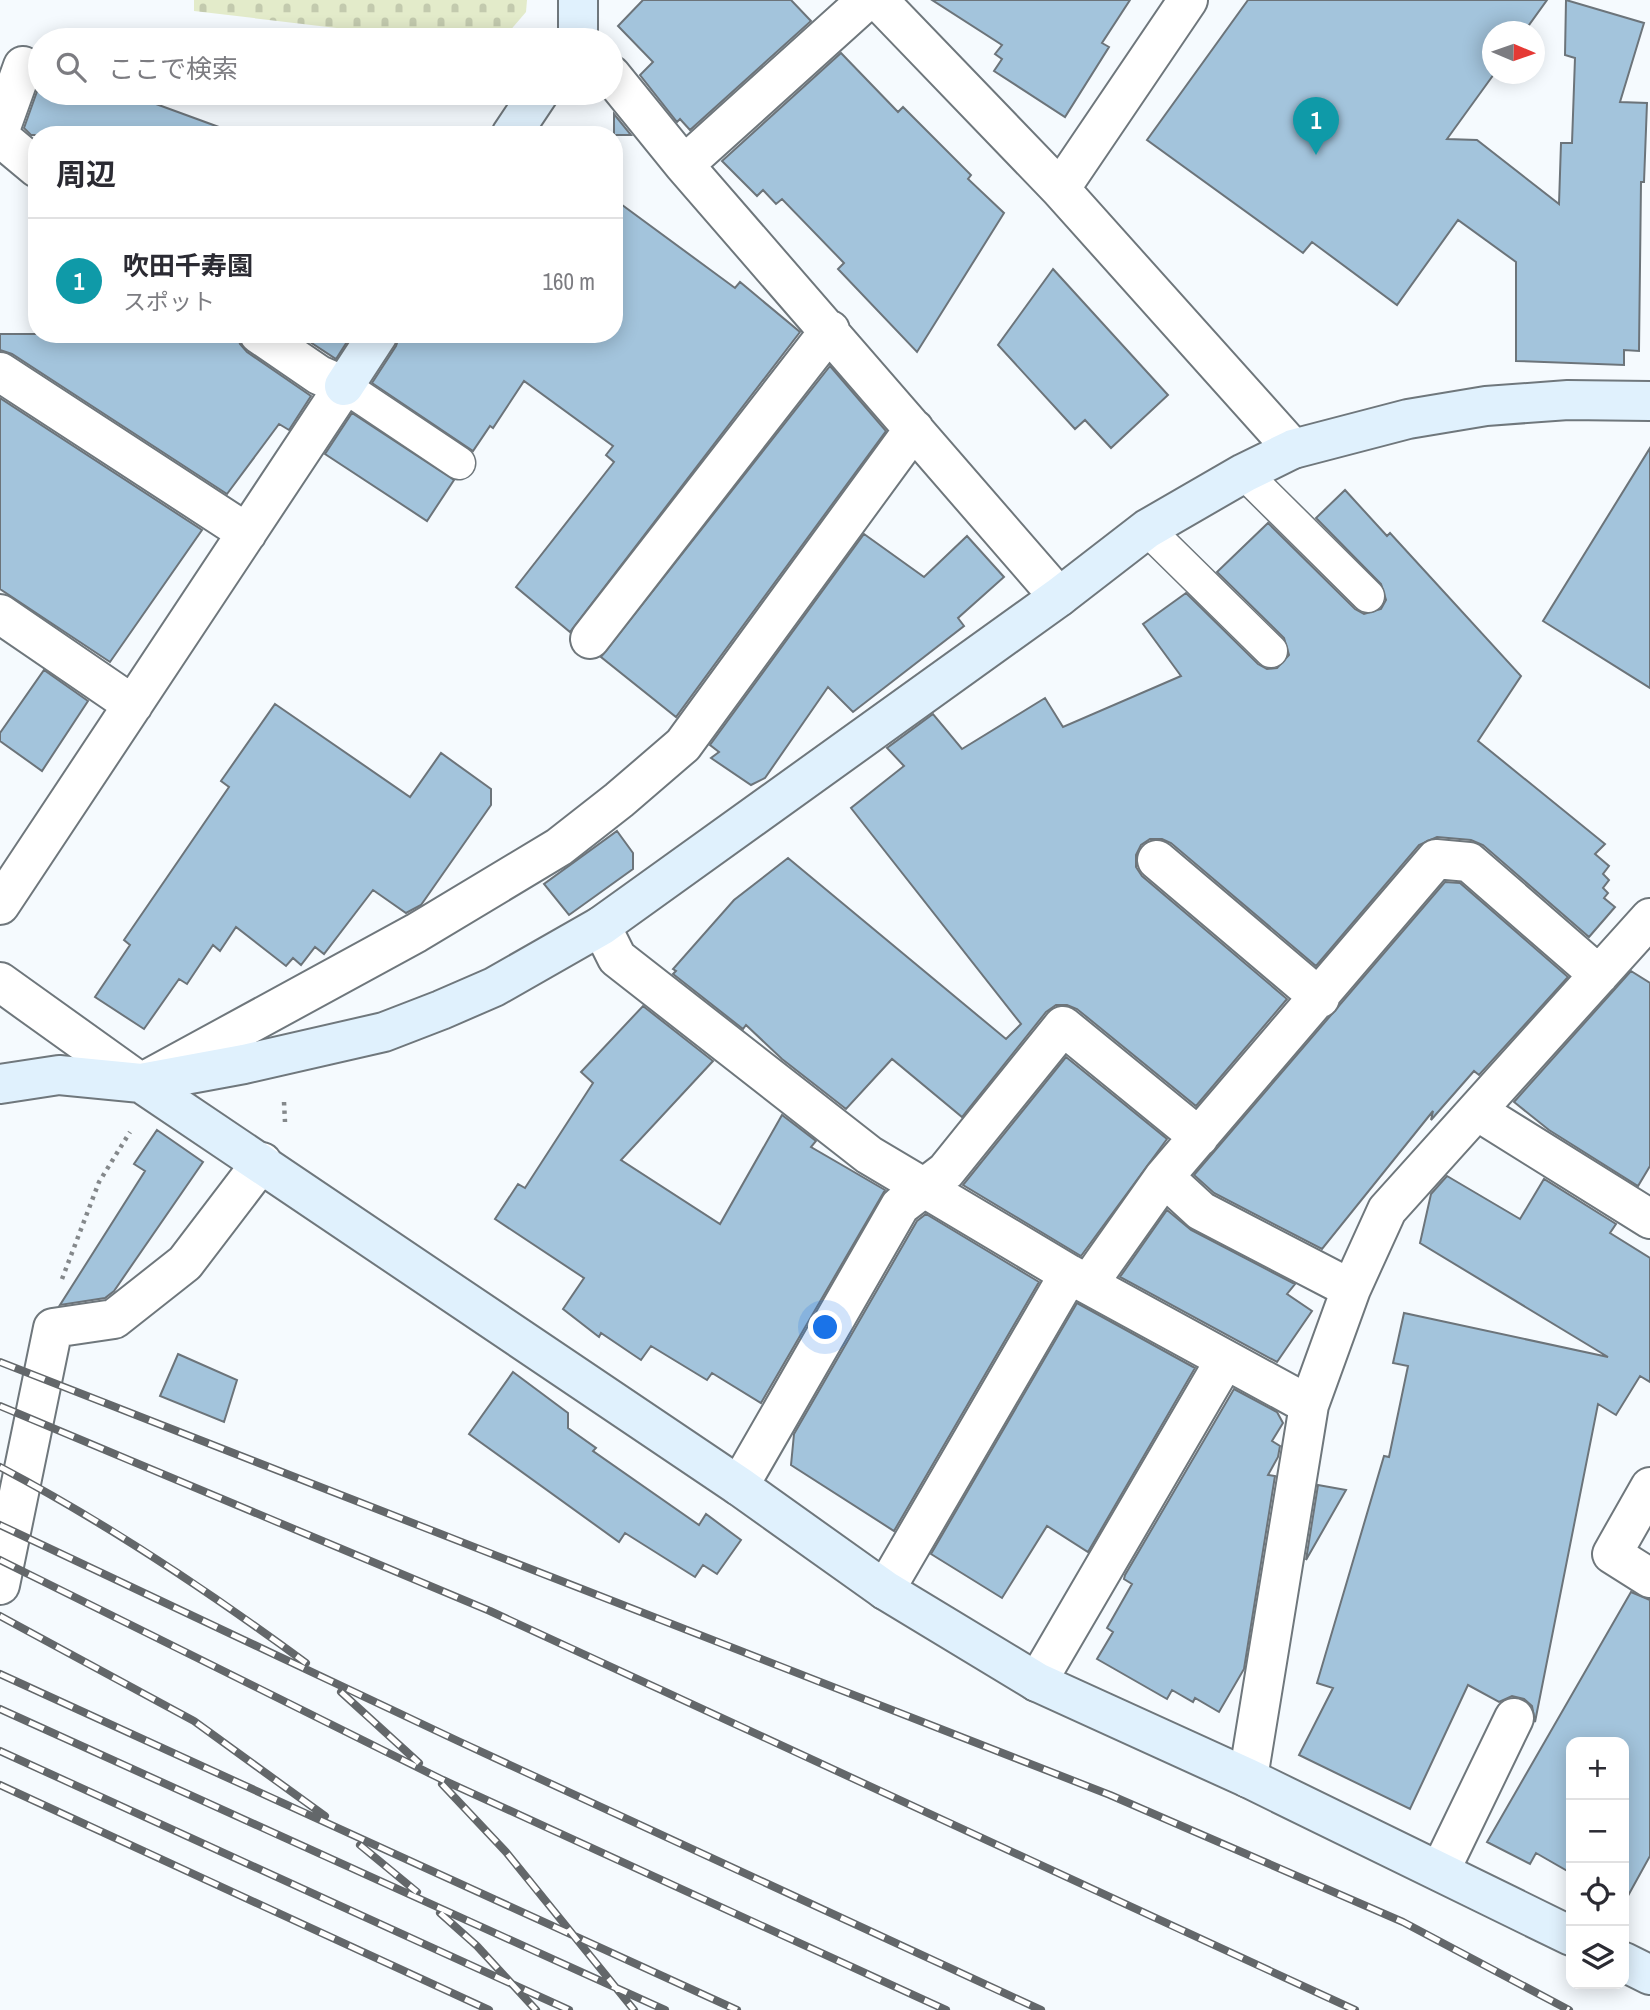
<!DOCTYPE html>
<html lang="ja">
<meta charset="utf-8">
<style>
:root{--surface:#fff;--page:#f2f2f3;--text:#2b2b33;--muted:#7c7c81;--line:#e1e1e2;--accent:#2563eb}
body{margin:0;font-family:"Archivo Narrow","Noto Sans JP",sans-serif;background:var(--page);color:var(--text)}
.controls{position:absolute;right:21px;bottom:21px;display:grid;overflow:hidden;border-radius:14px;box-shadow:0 4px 18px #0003}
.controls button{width:63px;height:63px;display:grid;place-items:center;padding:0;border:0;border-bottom:2px solid var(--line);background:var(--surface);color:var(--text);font:35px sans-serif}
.compass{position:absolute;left:1482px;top:21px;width:63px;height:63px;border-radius:50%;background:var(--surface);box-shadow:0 4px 18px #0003;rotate:92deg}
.you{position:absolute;left:826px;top:1328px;width:24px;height:24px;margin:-18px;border:5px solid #fff;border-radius:50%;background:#1a73e8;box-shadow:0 0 0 10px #1a73e833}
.badge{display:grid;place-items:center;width:46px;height:46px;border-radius:50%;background:var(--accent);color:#fff;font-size:23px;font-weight:700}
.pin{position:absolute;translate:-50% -58px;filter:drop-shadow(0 2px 4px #0008)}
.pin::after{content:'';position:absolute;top:37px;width:24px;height:21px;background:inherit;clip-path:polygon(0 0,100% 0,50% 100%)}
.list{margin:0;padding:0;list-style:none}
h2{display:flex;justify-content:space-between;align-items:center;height:91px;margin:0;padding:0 28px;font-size:30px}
h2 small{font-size:23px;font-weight:400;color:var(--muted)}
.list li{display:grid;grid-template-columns:46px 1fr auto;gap:21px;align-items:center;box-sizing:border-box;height:126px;padding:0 28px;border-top:2px solid var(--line)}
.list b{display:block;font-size:26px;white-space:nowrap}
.list p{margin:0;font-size:23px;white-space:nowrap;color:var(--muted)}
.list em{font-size:23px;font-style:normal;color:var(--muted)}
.icon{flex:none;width:38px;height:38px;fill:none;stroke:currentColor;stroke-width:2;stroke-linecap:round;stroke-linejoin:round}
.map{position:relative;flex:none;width:1650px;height:2010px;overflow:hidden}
.search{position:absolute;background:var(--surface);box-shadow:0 4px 18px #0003;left:28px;top:28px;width:595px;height:77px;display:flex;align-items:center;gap:18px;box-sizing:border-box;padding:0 24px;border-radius:38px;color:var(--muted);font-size:26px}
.panel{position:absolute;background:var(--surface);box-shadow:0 4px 18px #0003;left:28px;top:126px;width:595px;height:217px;border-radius:28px}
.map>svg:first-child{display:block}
.cemetery{fill:url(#cemetery-stones)}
.building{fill:#a3c4dc;stroke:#6c747a;stroke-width:2}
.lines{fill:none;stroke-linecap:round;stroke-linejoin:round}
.lane-casing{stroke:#6f777c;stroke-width:35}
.street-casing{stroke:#6f777c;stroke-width:42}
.secondary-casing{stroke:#6f777c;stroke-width:42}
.path{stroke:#84888b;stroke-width:4.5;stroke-dasharray:3.5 5;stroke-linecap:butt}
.lane{stroke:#fff;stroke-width:32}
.street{stroke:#fff;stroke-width:38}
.secondary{stroke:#e0f1fd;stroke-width:38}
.rail-casing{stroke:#63676a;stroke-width:8}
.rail{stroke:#fff;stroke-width:5;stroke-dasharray:16;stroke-linecap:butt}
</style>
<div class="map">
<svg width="1650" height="2010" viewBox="0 0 1650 2010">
<defs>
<pattern id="cemetery-stones" width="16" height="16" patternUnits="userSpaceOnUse" patternTransform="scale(1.75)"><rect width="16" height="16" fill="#e3ebca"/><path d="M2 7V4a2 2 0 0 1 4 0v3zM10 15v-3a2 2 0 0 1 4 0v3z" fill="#c3caae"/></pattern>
</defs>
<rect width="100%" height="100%" fill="#f5fafe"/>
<path class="cemetery" d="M194,0h333l-1,12 -24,28h-64l-244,-29z"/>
<path class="building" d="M643,0h148l20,21 -121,109 -10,-11 -3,3 -37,-47 13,-13 -35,-36z
M932,0h198l-28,43 7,4 -44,70 -71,-46 8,-12 -7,-5 7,-9z
M1248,0h299l-23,32h-31l1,42 -47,65 30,1 82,64 2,-61h11l3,-85 -10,-3 1,-55 78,23 -24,79 27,1 -3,79h-3l-2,169 -15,-1v15l-108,-4v-99l-58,-42 -61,85 -85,-63 -9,11 -156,-113z
M841,53l57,59 5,-5 68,68 -3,4 36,34 -87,139 -79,-83 6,-6 -62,-64 -6,5 -13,-14 -6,6 -35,-35z
M40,83v10h86l101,37 -1,5h-195l-7,-7z
M614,114l17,21h-17z
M614,199l121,89 5,-6 60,50 -230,300 -54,-45 98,-125 -8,-7 7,-9 -89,-65 -31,47 -3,-2 -17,25 -101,-68 24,-37 4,-12h214z
M1053,269l115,126 -57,53 -26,-28 -10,9 -77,-84z
M0,334h237l3,10 7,8 64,44 -22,34 -10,-6 -52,70 -215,-140 -12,-4z
M298,334h54l-16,25z
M830,366l56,65 -210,286 -75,-60z
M0,398l202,132 -92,132 -110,-73z
M352,413l102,67 -27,41 -102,-67z
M1650,448v240l-107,-67z
M1345,490l42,46 3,-3 131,143 -43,65 127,103 -10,10 14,12 -6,8 6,6 -6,8 5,5 -4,5 11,9 -26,30 -106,-92 -12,-5 -34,-3 -18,8 -103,121 -145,-123 -9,-4h-12l-9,6 -5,10v12l6,9 145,123 -91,107 -119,-97 -10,-4h-11l-10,7 -84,105 -70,-58 -46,50 -64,-50 -36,-34 -3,4 -70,-55 3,-3 -3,-2 61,-69 54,-42 218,181 15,-15 -170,-216 53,-42 -17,-18 46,-34 29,35 83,-51 18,29 118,-51 -38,-52 43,-31 72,71 9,5 10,-1 12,-13 -5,-17 -67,-66 51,-49 87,86 9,5 17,-5 5,-9 -5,-16 -65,-66z
M864,534l60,43 43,-41 37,41 -46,41 6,8 -111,86 -25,-25 -63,91 -14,7 -40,-27 8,-6 -9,-7z
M44,670l44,31 -46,70 -42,-30v-8z
M275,704l135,93 31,-44 50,36v16l-70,100 -15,8 -33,-23 -49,64 -9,-7 -14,18 -8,-7 -7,8 -50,-39 -16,24 -7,-6 -26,39 -8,-5 -35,50 -49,-32 35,-52 -6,-5 105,-153 -8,-6z
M617,831l16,22v16l-64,46 -25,-31z
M1445,882l15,1 108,94 -89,98 -5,-4 -43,49 2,-9 -111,138 -108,-56 -20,-18z
M1631,971l19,12v183l-12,20 -89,-56 -35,-28z
M643,1006l70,55 -92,99 99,64 62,-109 34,26 -5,6 74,43 -124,213 -49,-30 -5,7 -56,-34 -10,14 -40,-27 -2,4 -36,-28 21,-31 -89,-59 23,-35 7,4 68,-105 -12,-11z
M1066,1057l101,82 -86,117 -118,-71z
M157,1130l46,32 -89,129 -9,7 -45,7 85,-134 -11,-7z
M1447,1176l73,43 24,-40 72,45 -6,9 40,25v124l-10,-6 -24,39 -18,-11 -63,318 -3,-16 -8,-7 -12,-3 -13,6 -31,-17 -58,124 -111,-54 34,-67 -16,-5 67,-227 5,1 19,-91 -15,-3 11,-50 204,44 -188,-114 11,-49z
M1167,1210l24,20 104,54 -8,10 25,17 -35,51 -157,-85z
M926,1214l113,68 -145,249 -103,-66 3,-31 123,-213z
M1077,1303l118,65 -107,184 -41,-26 -45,72 -71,-44z
M178,1354l59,26 -13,42 -64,-26z
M513,1372l55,41v15l28,20 -3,3 106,74 7,-11 35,26 -24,34 -14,-9 -8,12 -70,-44 -6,9 -150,-108z
M1234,1389l43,23 6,11 -11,18 8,5 -2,11 -10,18 7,1 -31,193 -25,43 -24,-14 -2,4 -21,-12 -5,9 -70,-40 16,-27 -6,-4 25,-44 -8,-5 1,-4z
M1318,1485l28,5 -40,70z
M1631,1592l19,8v256l-26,47v-161h-53v131l-35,-20 -6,11 -43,-22z"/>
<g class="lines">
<g class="lane-casing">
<path id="lane" d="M344,386l115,77
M1244,473l124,123
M1147,529l124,122"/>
</g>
<g class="street-casing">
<path id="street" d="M878,0l182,189 233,260
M611,75l73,90 375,432
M0,130l23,-64
M0,137l37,31
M684,165l183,-165
M1060,189l128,-189
M0,372l247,161
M0,614l133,91
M590,639l240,-309
M1157,860l163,138
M0,905l344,-519 -25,-11 -60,-41
M601,926l16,32 252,197 200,119 240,131
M0,982l141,101 275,-150 143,-86 60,-47 64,-55 231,-316
M1477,1111l173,108
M1164,1177l37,34 150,78
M1089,1283l75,-106 272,-318 33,3 130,113
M739,1486l161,-280 46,-35 117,-145 136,111
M1650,1487l-38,67 38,24
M0,1585l53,-257 61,-9 71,-56 77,-101
M885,1590l184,-316
M1037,1682l188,-322
M1248,1778l61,-373 42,-116 36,-79 263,-292
M1440,1871l74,-153"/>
</g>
<g class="secondary-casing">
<path id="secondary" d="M574,40l4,-5v-35
M511,135l28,-42
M344,386l34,-52
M141,1083l598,403 146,104 152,92 211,96 323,158
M0,1084l59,-9 82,8 103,-19 140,-32 57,-22 53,-23 107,-61 458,-329 88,-68 97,-56 49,-24 115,-30 78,-13 82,-6 82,1
M1624,1962l26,13"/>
</g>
<path class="path" d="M284,1102l1,20
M62,1279l37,-97 31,-50"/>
<use href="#lane" class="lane"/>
<use href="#street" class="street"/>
<use href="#secondary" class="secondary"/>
<g class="rail-casing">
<path id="rail" d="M0,1362l1110,433 293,127 166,88
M0,1406l490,205 865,399
M0,1467c108,57 207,123 306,196
M0,1525l458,216 583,269
M0,1560l443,220 503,230
M0,1616l194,105 131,95
M0,1674l737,336
M341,1692l78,71
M0,1709l665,301
M0,1751l569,259
M442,1784l64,68 128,158
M0,1785l489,225
M360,1845l57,47
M440,1913l37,33 59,64"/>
</g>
<use href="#rail" class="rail"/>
</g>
</svg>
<div class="controls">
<button>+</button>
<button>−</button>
<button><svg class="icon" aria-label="locate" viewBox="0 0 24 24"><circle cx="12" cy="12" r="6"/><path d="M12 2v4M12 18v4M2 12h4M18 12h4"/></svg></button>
<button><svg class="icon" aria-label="layers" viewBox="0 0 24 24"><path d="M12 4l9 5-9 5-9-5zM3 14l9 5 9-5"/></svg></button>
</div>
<svg class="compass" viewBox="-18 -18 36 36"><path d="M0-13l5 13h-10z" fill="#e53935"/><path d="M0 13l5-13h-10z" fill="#7c7c81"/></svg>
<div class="you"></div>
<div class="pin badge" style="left:1316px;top:155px;background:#0f9aa8">1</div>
<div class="search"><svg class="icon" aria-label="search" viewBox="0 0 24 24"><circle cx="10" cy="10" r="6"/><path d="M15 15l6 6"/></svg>ここで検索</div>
<section class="panel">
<h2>周辺<small></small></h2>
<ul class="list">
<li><span class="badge" style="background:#0f9aa8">1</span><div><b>吹田千寿園</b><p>スポット</p></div><em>160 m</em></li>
</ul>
</section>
</div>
